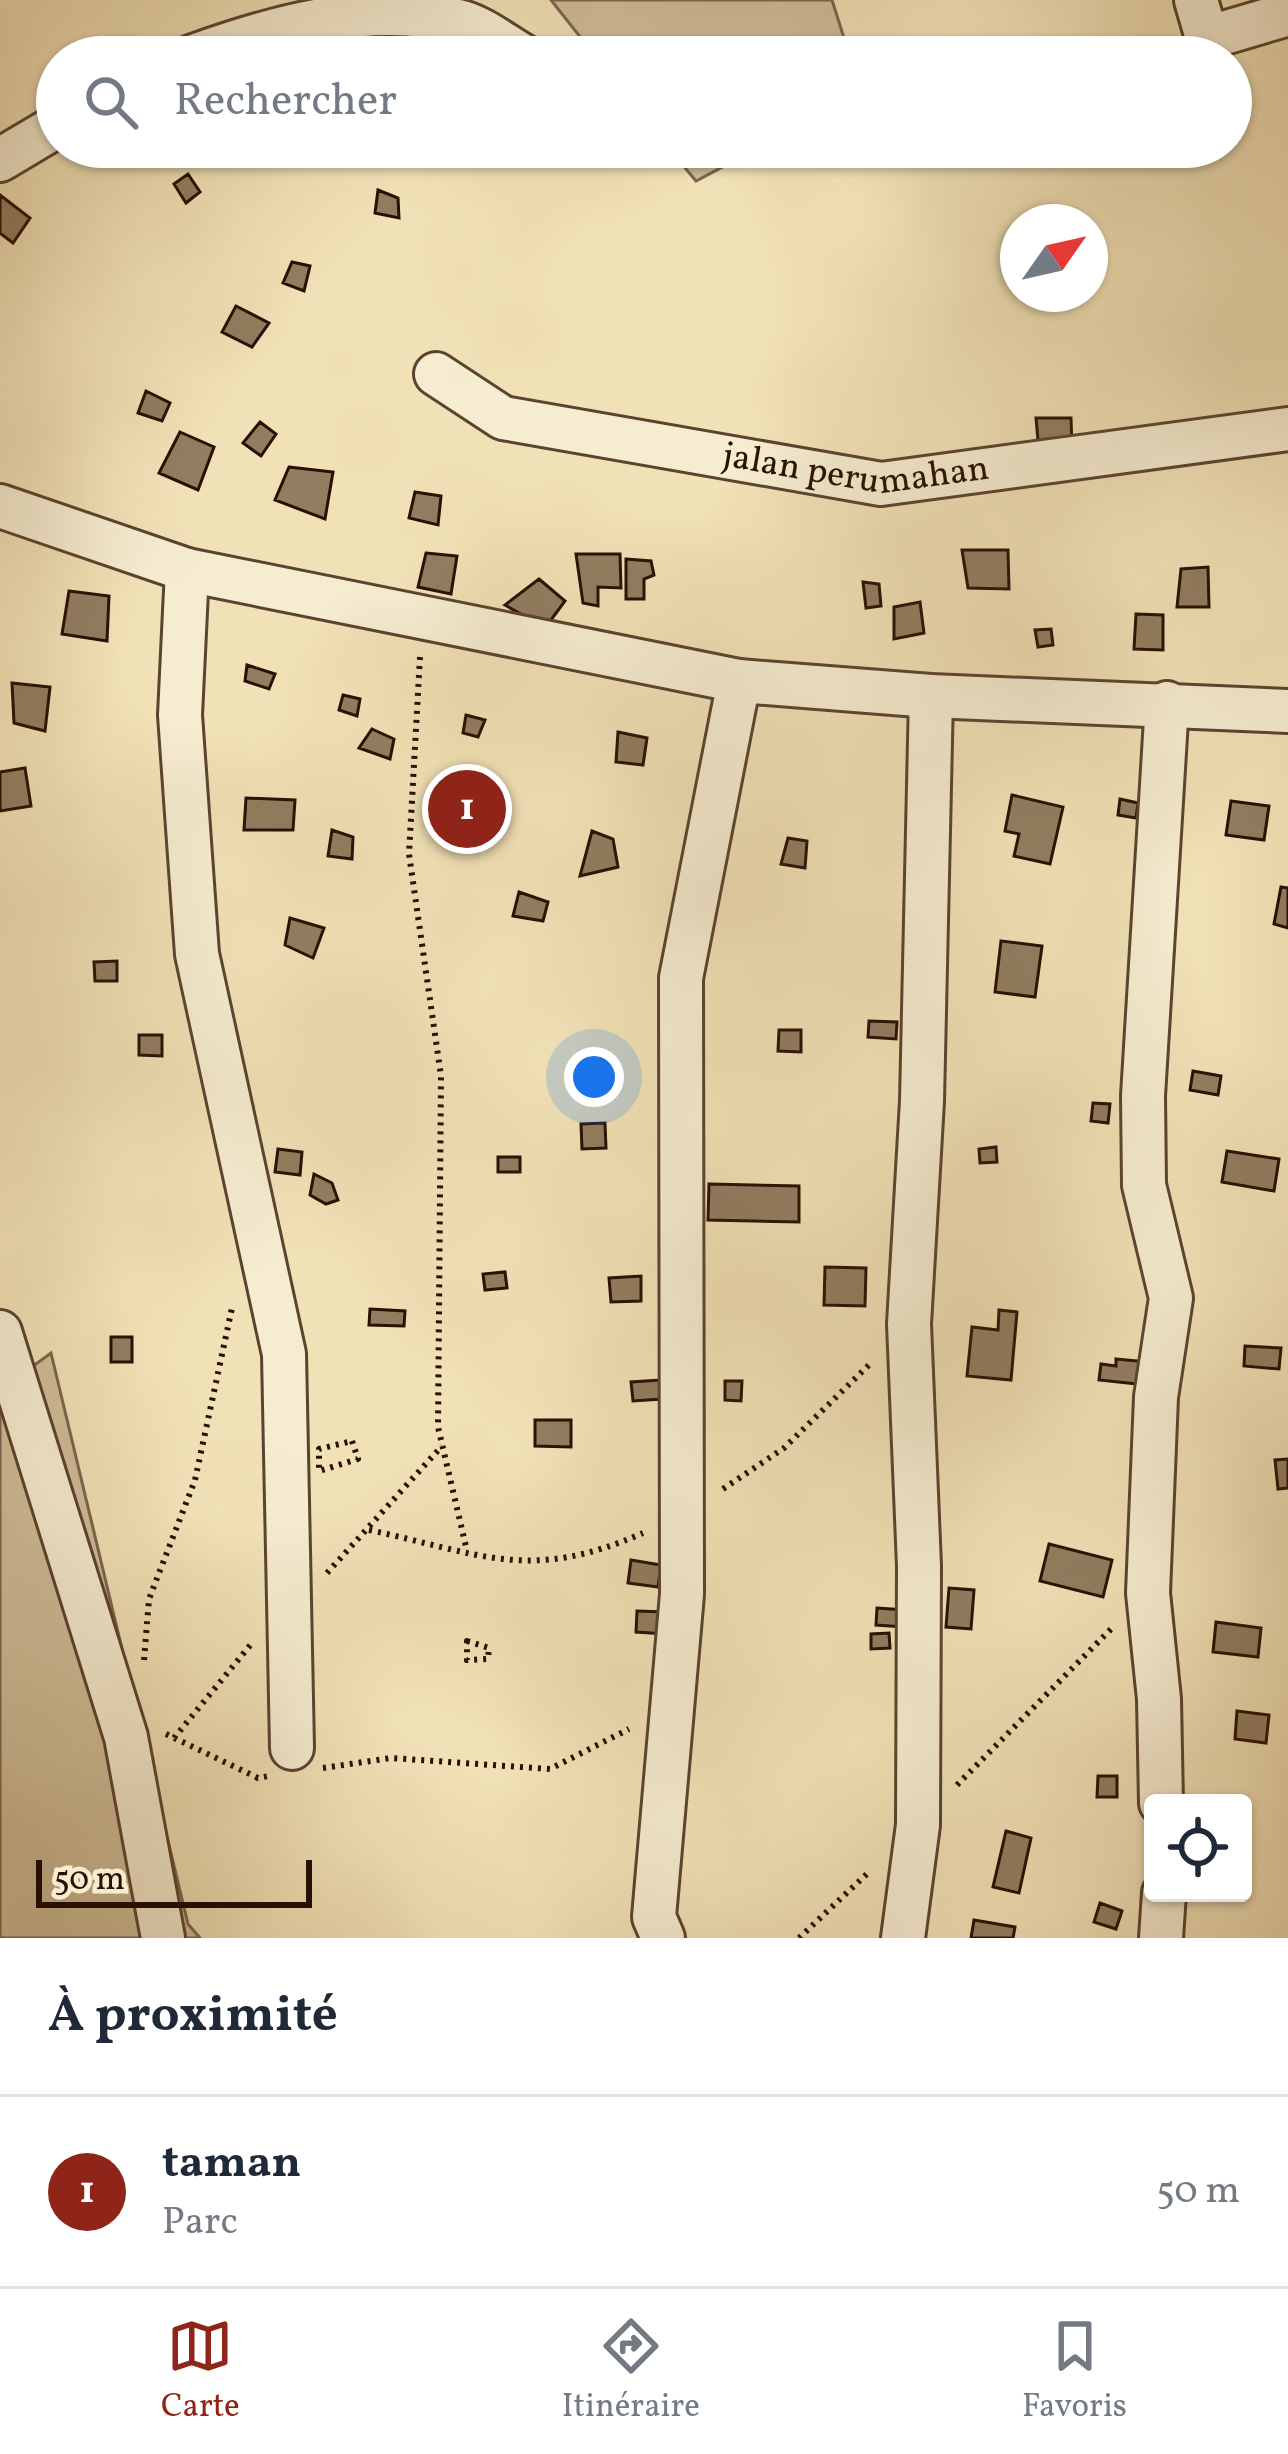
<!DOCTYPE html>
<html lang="fr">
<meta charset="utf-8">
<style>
:root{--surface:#fff;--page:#f6f6f7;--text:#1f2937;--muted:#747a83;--line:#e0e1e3;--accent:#8f2418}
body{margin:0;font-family:Vollkorn,serif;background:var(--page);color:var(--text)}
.controls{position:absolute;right:36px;bottom:36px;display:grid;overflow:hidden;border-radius:12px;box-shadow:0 3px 9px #0004}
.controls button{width:108px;height:108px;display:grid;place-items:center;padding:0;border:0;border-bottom:3px solid var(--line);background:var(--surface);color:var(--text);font:60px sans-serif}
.compass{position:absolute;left:1000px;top:204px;width:108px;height:108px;border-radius:50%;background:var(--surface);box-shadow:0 3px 9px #0004;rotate:56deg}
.scale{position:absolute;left:36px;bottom:30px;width:276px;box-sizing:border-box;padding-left:12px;border:6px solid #281003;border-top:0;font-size:33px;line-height:42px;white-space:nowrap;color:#281003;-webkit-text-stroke:9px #f6ecd0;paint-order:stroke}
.you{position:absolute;left:594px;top:1077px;width:42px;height:42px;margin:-30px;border:9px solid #fff;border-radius:50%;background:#1a73e8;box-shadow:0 0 0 18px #1a73e833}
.badge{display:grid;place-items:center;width:78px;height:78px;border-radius:50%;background:var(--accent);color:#fff;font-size:39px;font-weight:700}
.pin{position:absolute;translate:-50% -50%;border:6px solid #fff;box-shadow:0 3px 12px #0006}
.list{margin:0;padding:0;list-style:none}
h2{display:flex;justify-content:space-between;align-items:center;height:156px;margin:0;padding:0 48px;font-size:51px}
h2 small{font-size:39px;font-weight:400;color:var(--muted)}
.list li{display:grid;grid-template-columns:78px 1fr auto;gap:36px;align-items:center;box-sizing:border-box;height:192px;padding:0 48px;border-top:3px solid var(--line)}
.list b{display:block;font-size:45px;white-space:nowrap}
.list p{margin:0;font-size:39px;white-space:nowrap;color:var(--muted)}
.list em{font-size:39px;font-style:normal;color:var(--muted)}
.icon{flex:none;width:66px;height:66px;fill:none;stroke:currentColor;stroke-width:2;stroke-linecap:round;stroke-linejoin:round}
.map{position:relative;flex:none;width:1288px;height:1938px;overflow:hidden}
.search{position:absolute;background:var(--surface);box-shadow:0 3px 9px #0004;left:36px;right:36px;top:36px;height:132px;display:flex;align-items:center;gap:30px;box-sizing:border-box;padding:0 42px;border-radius:66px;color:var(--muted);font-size:45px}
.sheet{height:348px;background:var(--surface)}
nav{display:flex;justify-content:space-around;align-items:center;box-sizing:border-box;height:168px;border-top:3px solid var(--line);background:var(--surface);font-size:33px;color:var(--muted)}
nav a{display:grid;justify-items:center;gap:6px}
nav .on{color:var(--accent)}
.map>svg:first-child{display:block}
.green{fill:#cfbd98;stroke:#7c664e;stroke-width:3}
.building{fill:#917d60;stroke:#281003;stroke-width:3}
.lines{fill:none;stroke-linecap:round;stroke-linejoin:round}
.street-casing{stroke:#5a4430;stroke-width:48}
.path{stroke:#281003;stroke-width:6;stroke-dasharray:3 6;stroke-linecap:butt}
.street{stroke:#f6ecd0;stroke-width:42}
.labels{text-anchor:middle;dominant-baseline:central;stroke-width:10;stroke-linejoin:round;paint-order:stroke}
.street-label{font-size:36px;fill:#281003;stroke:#f6ecd0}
</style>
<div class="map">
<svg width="1288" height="1938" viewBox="0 0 1288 1938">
<rect width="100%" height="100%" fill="#f1e1b6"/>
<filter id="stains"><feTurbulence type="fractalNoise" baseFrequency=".00167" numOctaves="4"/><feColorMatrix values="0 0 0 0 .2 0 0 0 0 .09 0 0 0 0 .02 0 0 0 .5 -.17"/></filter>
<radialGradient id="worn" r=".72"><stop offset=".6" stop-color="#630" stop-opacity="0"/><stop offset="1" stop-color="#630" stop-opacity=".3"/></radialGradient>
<path class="green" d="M551,0h281l18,57h-254z
M668,147h92l-64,34z
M470,783l20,12 -13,30 -26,-2 1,-32z
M51,1353l137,571 12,14h-200v-548z"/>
<path class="building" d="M188,174l12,18 -14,11 -12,-19z
M378,190l20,8 1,20 -24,-5z
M0,195l30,23 -17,25 -13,-10z
M292,262l18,4 -6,25 -21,-8z
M236,306l33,17 -17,24 -30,-15z
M146,391l24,12 -8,18 -24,-8z
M1036,418h35l1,29 -33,4z
M260,422l16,12 -15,22 -18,-13z
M180,432l34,15 -16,43 -39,-17z
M289,467l44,5 -8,47 -50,-19z
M415,492l26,4 -3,29 -29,-7z
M962,550h46l1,39 -41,-1z
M426,553l31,3 -6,38 -33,-7z
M576,554h44l1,34 -23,-1v19l-15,-3z
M626,559l25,2 3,14 -10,4v20h-18z
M1208,567l1,40h-32l4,-38z
M539,579l26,22 -20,27 -40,-23z
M863,582l16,2 2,22 -15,2z
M69,591l40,5 -2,45 -45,-7z
M920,602l4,31 -30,6v-32z
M1136,614l27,1v35l-29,-1z
M1051,629l2,16 -15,2 -3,-17z
M247,665l28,9 -6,15 -24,-8z
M12,683l38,4 -5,44 -31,-8z
M343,695l17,4 -3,17 -18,-6z
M466,715l19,5 -7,17 -15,-4z
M372,729l22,10 -4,20 -31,-11z
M618,732l29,6 -4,27 -27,-3z
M25,768l6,38 -31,5v-39z
M1012,795l51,12 -13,57 -36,-8 5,-22 -14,-3z
M246,798l49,2 -2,30h-49z
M1120,799l18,4 -2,15 -18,-3z
M1231,801l38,5 -5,34 -38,-5z
M332,830l21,7 -1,22 -24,-3z
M592,831l21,8 5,28 -38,9z
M788,838l19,3 -2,27 -24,-4z
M1281,887l7,1v40l-14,-4z
M519,892l29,10 -5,19 -30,-5z
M290,918l34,10 -11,30 -28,-13z
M1001,941l41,5 -7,51 -40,-5z
M117,961v20h-22l-1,-19z
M869,1021l28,1 -1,17 -28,-2z
M779,1030h22v22l-23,-1z
M139,1035h23v21l-23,-1z
M1193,1071l28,5 -3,19 -28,-5z
M1093,1103l17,1 -2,19 -17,-2z
M605,1123l1,25 -24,1 -1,-25z
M996,1147l1,15 -17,1 -1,-14z
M278,1149l24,3 -2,23 -25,-3z
M1227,1151l52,8 -5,32 -52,-9z
M498,1157h22v15h-22z
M314,1174l18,9 6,17 -12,4 -16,-9z
M709,1184l90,2v36l-91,-2z
M825,1267l41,1 -1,38 -41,-1z
M505,1272l2,16 -22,2 -2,-16z
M641,1276v25l-30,1 -2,-24z
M370,1309l35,2 -1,15 -35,-1z
M999,1310l18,2 -6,68 -44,-4 5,-49 26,3z
M111,1337h21v25h-21z
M1245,1346l36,2 -2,21 -35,-3z
M1116,1359l33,3 -2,23 -48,-5 2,-16 15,2z
M660,1380l2,19 -29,2 -2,-19z
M725,1381h17l-1,20 -16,-1z
M535,1420h36v27l-36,-1z
M1288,1459v29l-10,1 -3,-29z
M1049,1544l63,16 -9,37 -63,-16z
M631,1560l30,5 -3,22 -30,-4z
M949,1588l25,2 -3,39 -25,-2z
M877,1608l28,2 -1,17 -28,-2z
M637,1611l29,1 -1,22 -29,-2z
M1216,1622l45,6 -3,29 -45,-5z
M889,1633l1,15 -19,1v-15z
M1237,1711l32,4 -3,28 -31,-4z
M1098,1776h19v21h-20z
M1006,1831l25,7 -12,55 -26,-6z
M1100,1903l22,8 -6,18 -22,-7z
M974,1920l41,7 -2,11h-42z"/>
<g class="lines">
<g class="street-casing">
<g id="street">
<path d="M1196,0l11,38 81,-24"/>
<path d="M191,57c85,-31 176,-56 267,-36 23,5 47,25 67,36"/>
<path d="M0,160l57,-34"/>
<path id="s1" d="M436,374l67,44 378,66 407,-55"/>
<path d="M0,506l187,64 552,111 192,15 357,15"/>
<path d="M187,570l-7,145 17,239 87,400 8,394"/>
<path d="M0,1332l126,405 37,201"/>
<path d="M1161,1803l-2,-104 -11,-106 8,-196 15,-99 -27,-113 -1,-89 24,-393"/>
<path d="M663,1938l-9,-21 28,-323 -1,-616 58,-297"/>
<path d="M903,1938l15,-113 1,-259 -10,-242 13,-223 9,-405"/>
<path d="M1161,1938l3,-45"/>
</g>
</g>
<path class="path" d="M420,657l-11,197 32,222 -3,351 29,124
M352,1441l6,18 -39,12v-22z
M723,1489l61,-41 88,-86
M369,1530c113,24 160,53 274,3
M327,1573l115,-127
M467,1641l22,7 -1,11 -21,1z
M144,1660l5,-61 46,-119 37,-172
M166,1734l92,44 11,-2
M174,1738l78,-95
M323,1768l68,-10 159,11 79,-40
M957,1785l155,-157
M799,1938l72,-68"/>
<use href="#street" class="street"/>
</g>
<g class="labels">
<g class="street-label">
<text stroke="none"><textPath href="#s1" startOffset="438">jalan perumahan</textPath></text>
</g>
</g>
<rect width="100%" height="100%" filter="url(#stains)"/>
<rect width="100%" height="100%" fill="url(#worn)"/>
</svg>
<div class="controls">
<button><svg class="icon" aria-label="locate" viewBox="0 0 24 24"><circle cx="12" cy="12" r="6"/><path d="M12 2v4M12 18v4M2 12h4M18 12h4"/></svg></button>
</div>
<svg class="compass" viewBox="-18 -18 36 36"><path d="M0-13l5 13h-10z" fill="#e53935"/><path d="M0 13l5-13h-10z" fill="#747a83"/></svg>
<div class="scale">50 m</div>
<div class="you"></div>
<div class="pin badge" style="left:467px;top:809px">1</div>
<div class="search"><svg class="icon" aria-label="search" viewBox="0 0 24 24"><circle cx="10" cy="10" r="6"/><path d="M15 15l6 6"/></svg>Rechercher</div>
</div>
<section class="sheet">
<h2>À proximité<small></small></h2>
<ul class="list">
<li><span class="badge">1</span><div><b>taman</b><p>Parc</p></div><em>50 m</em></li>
</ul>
</section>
<nav>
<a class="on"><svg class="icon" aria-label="map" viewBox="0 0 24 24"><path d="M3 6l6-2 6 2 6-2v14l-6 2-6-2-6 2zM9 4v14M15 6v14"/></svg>Carte</a>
<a><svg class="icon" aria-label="directions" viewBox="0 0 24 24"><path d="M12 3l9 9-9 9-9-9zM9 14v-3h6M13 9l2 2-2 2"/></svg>Itinéraire</a>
<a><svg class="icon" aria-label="saved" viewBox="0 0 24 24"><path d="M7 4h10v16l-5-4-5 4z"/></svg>Favoris</a>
</nav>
